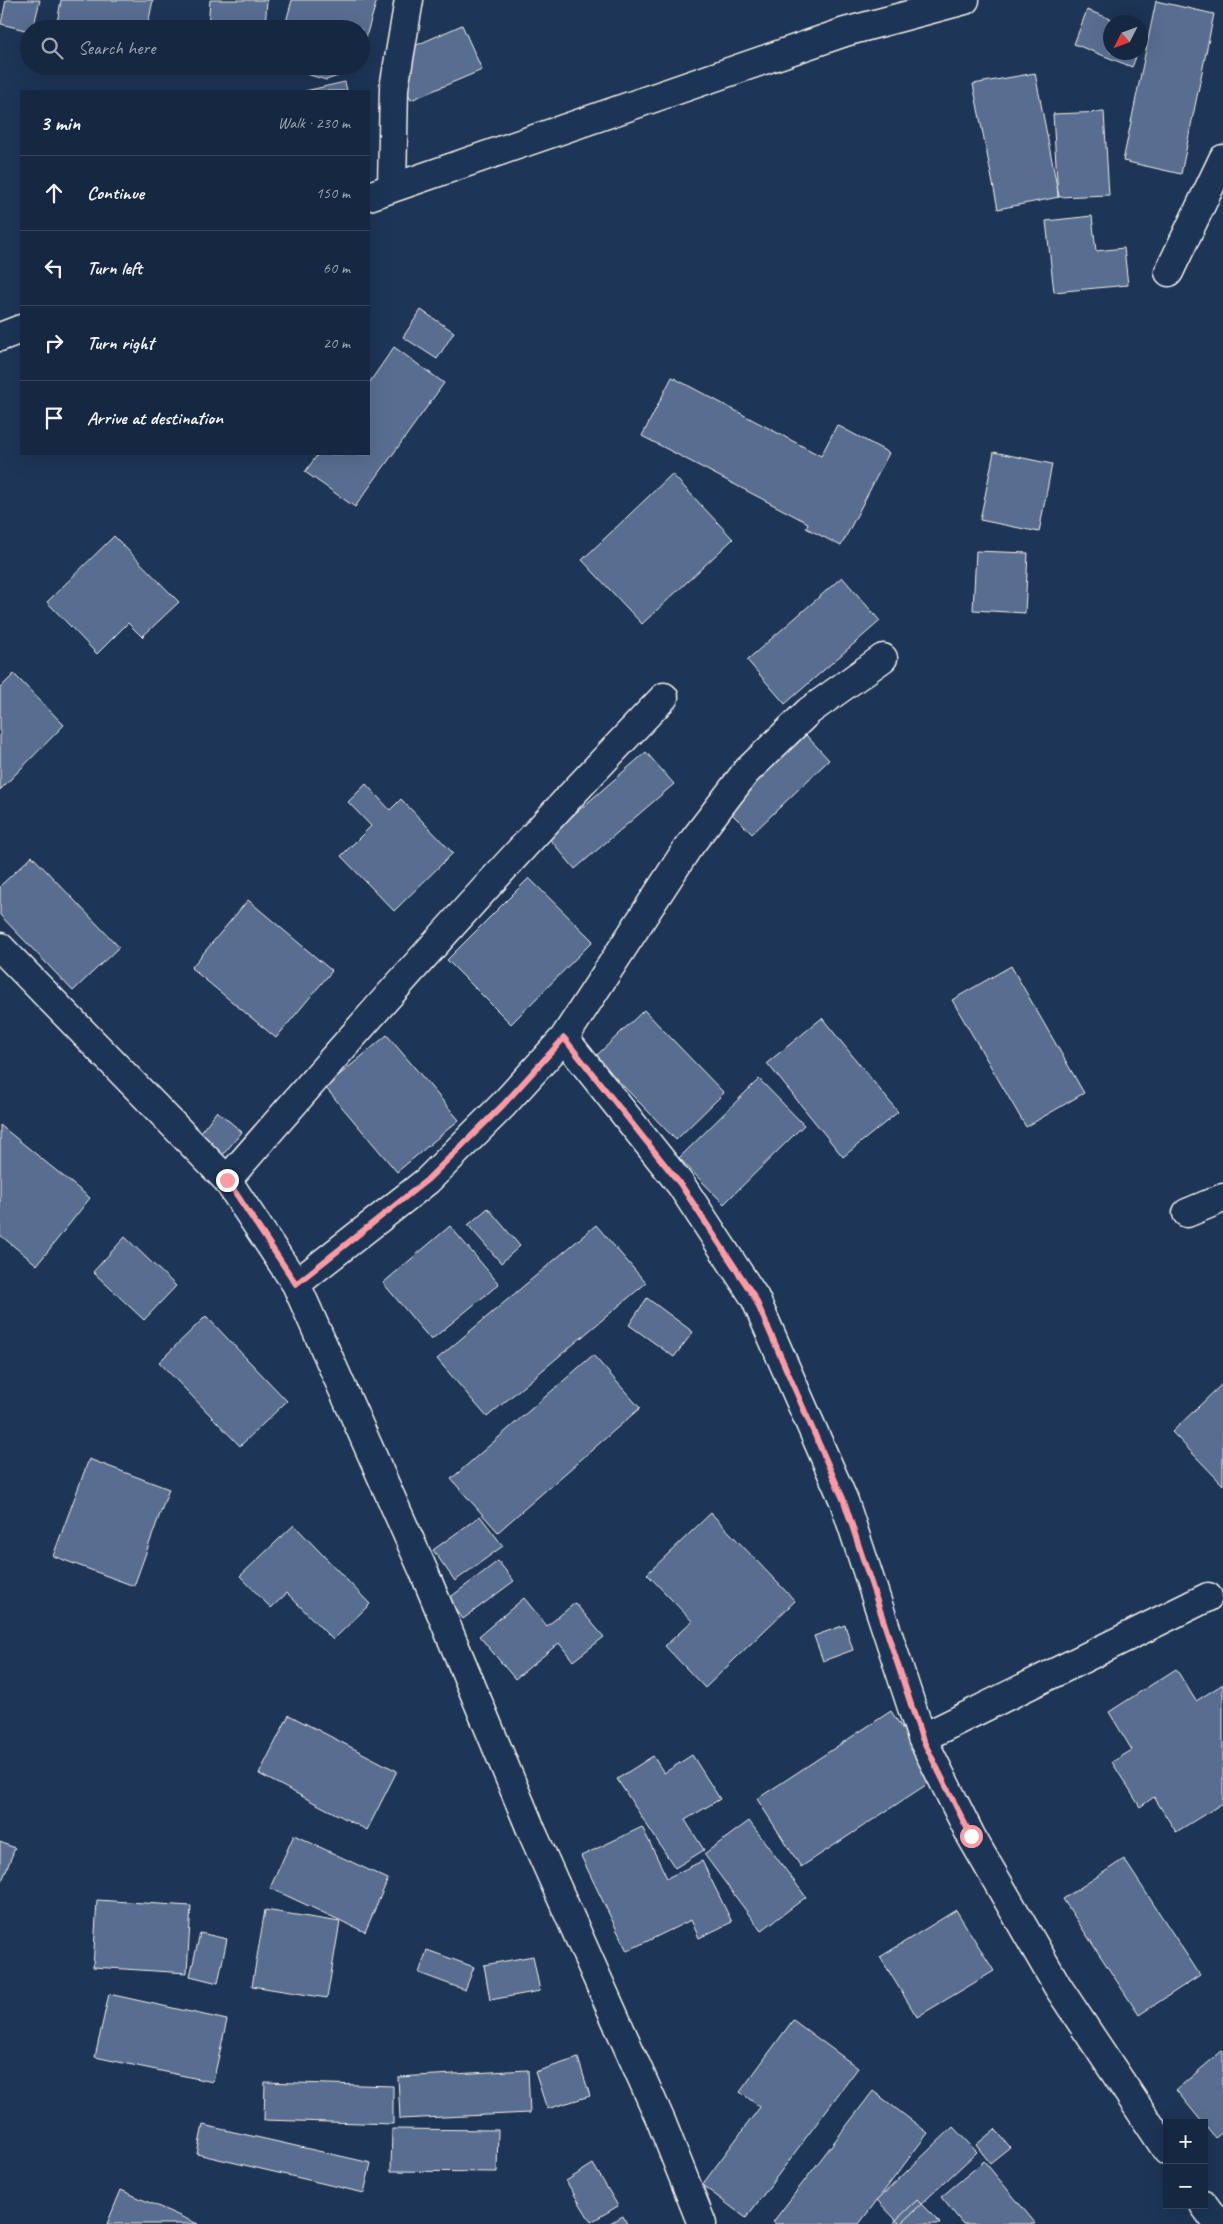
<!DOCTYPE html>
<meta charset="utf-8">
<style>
:root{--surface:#162841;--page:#23344c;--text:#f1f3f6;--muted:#9ea6b1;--line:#35445a}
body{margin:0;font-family:Caveat,sans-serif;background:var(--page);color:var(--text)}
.controls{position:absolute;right:15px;bottom:15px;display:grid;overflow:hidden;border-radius:0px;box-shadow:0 5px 20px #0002}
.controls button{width:45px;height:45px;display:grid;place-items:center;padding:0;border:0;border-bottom:1px solid var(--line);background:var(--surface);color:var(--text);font:25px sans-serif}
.compass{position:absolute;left:1103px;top:15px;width:45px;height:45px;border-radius:50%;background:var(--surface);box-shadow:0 5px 20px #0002;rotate:228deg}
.stop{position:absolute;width:15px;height:15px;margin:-11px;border:4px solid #ff9aa2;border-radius:50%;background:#fff}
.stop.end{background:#ff9aa2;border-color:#fff;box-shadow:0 1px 5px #0008}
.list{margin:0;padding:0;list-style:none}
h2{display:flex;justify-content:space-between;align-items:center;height:65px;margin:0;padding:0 20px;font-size:21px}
h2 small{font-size:16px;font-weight:400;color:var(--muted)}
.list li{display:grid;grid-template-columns:32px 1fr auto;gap:15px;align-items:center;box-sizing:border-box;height:75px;padding:0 20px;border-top:1px solid var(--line)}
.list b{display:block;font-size:19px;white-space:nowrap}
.list em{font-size:16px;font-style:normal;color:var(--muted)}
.icon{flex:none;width:28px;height:28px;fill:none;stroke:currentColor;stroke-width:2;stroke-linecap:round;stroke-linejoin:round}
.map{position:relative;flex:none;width:1223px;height:2224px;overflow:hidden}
.search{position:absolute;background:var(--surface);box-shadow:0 5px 20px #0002;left:20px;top:20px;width:350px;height:55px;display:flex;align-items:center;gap:12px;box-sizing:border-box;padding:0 18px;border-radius:28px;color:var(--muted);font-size:19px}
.panel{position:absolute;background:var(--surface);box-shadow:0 5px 20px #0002;left:20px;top:90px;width:350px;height:365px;border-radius:0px}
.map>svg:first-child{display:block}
.building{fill:#586e91;stroke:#f4f1e8}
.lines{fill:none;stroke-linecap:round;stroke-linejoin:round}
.minor-casing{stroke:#f4f1e8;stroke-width:31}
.secondary-casing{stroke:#f4f1e8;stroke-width:31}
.minor{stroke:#1d3557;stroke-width:28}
.secondary{stroke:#1d3557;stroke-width:28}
.route{stroke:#ff9aa2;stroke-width:6}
</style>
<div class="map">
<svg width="1223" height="2224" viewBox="0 0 1223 2224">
<rect width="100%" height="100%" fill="#1d3557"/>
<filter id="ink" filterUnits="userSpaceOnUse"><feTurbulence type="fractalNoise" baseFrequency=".02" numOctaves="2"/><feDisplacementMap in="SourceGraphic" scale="10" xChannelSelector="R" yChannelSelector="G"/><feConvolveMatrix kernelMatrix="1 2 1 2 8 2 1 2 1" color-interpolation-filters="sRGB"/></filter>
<g filter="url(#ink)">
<path class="building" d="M6,0h34l-7,29 -4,2 -28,-7z
M61,0h92l-6,29h-91z
M210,0h57l-2,29h-57z
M292,0h85l-16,53v-24h-77z
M1156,1l58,13 -33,160 -58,-13z
M1087,10l32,12h-9v30h28l-6,15 -58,-23z
M462,25l20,45 -71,30 -19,-44z
M281,66h77l-2,4 -30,10z
M1035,73l24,124 -61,12 -25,-125z
M345,82l2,9h-42z
M1104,112l5,83 -51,2 -5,-83z
M1092,216l4,35 28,-3 4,37 -74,7 -8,-71z
M421,310l33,22 -17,27 -34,-22z
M394,347l50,36 -89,124 -50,-35 13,-18h51v-71z
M672,377l149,79 16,-31 52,28 -48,93 -35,-18 2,-5 -166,-87z
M994,452l58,12 -13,68 -59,-12z
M672,474l61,65 -91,85 -60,-64z
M114,536l65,66 -37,35 -14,-14 -31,31 -50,-52z
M976,551l52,2 -3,60 -52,-3z
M842,577l38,44 -95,83 -38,-44z
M14,674l50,51 -64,65v-102z
M806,735l23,25 -77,74 -25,-25z
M646,752l28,32 -99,85 -27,-32z
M366,784l24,26 11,-11 52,54 -59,58 -53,-55 30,-30 -23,-24z
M32,856l87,91 -46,44 -73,-76v-29z
M529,878l64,63 -82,83 -64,-64z
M248,900l84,71 -56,67 -85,-70z
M1011,966l73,127 -58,34 -74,-127z
M644,1010l80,83 -48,47 -81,-83z
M822,1018l76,94 -55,45 -76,-94z
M387,1035l72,85 -62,52 -72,-85z
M759,1079l45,46 -80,79 -45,-46z
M217,1111l25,21 -21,25 -24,-20z
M0,1125l90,73 -53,67 -37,-30z
M488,1208l32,38 -19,17 -33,-38z
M596,1225l50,58 -159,134 -50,-58z
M450,1226l49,58 -68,56 -48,-57z
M125,1237l51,49 -32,34 -51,-48z
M647,1298l46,34 -19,25 -45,-32z
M206,1316l81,85 -47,45 -81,-84z
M593,1355l47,53 -142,124 -47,-53z
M1223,1383v102l-51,-53z
M89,1459l80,30 -35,97 -81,-30z
M711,1513l84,88 -90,87 -40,-42 27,-25 -45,-47z
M480,1516l23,30 -48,35 -22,-31z
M294,1525l76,79 -37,36 -46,-47 -16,15 -31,-32z
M498,1561l16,20 -51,38 -15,-20z
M524,1598l23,28 28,-23 29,34 -31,24 -14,-18 -44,36 -36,-43z
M845,1625l8,25 -30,11 -9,-25z
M1176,1669l20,32 27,-17v119l-47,29 -22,-35 -14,10 -28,-45 20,-12 -23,-38z
M891,1711l44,68 -134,88 -44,-68z
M289,1715l108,56 -30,59 -108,-56z
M692,1755l28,44 -35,21 19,30 -29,18 -58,-89 36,-23 11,17z
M749,1821l57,76 -45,34 -57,-77z
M642,1827l25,51 35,-17 30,61 -33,16 -8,-18 -64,31 -46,-95z
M294,1835l94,44 -23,53 -95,-44z
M0,1842l15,6 -15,38z
M1124,1859l76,116 -61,40 -76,-116z
M97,1900l94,6 -4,67 -94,-6z
M265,1910l75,12 -13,76 -75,-12z
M956,1910l38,61 -77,46 -37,-60z
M200,1933l27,6 -9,44 -28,-7z
M427,1950l47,17 -9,23 -46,-17z
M533,1956l7,35 -50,9 -6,-35z
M109,1994l118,26 -14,62 -118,-25z
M793,2020l65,48 -112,150 -44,-33 58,-78 -20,-15z
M1223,2050v82l-8,6 -39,-48z
M578,2058l12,38 -43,13 -12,-37z
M528,2070l2,43 -130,6 -2,-42z
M265,2082l128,4v38l-129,-4z
M873,2091l55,42 -69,91h-83l-3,-2z
M203,2125l168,38 -7,30 -167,-39z
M953,2127l24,25 -77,72 -23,-24z
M392,2129l106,1 -1,42 -106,-1z
M995,2129l15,18 -20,16 -14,-18z
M984,2161l52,63h-73l-22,-27z
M593,2164l25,42 -27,16 -25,-41z
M121,2190l77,34h-91z
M917,2200l24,24h-49z
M623,2216l4,8h-19z"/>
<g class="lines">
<g class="minor-casing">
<path id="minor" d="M392,187l2,-99 15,-88
M1169,272l54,-113
M0,947l227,233 69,104 128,288 108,260 129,289 41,103
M564,1038l117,147 74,113 89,203 78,237 49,98 87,151 109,164
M227,1180c142,-164 286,-326 437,-483
M1187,1213l36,-15
M296,1284l131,-103 76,-76 61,-67 123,-189 59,-77 63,-61 74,-53
M922,1738l286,-141
M1204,2205l14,19"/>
</g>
<g class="secondary-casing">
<path id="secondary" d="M369,196l476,-164 120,-32
M0,337l21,-8"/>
</g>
<use href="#minor" class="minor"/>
<use href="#secondary" class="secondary"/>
</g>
</g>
<g class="lines" filter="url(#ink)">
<path class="route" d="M227,1180l69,104 131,-104 76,-75 61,-67 117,147 74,113 89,203 78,237 49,98"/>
</g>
</svg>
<div class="controls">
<button>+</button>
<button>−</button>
</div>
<svg class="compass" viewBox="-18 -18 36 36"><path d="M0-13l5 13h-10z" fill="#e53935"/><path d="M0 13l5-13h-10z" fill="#9ea6b1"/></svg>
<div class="stop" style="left:971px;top:1836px"></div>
<div class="stop end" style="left:227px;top:1180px"></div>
<div class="search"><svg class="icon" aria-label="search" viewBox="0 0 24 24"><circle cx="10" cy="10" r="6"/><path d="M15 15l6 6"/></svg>Search here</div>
<section class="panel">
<h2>3 min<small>Walk · 230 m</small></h2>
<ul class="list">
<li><svg class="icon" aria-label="ahead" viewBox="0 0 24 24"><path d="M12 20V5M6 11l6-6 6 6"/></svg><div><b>Continue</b></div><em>150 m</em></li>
<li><svg class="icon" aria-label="left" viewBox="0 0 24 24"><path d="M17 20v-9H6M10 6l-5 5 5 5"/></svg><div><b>Turn left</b></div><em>60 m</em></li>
<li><svg class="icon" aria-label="right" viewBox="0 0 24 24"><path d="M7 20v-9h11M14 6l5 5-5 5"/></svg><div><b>Turn right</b></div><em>20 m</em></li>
<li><svg class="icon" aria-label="arrive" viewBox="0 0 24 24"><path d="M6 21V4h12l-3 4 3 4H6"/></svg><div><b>Arrive at destination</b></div></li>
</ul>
</section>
</div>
